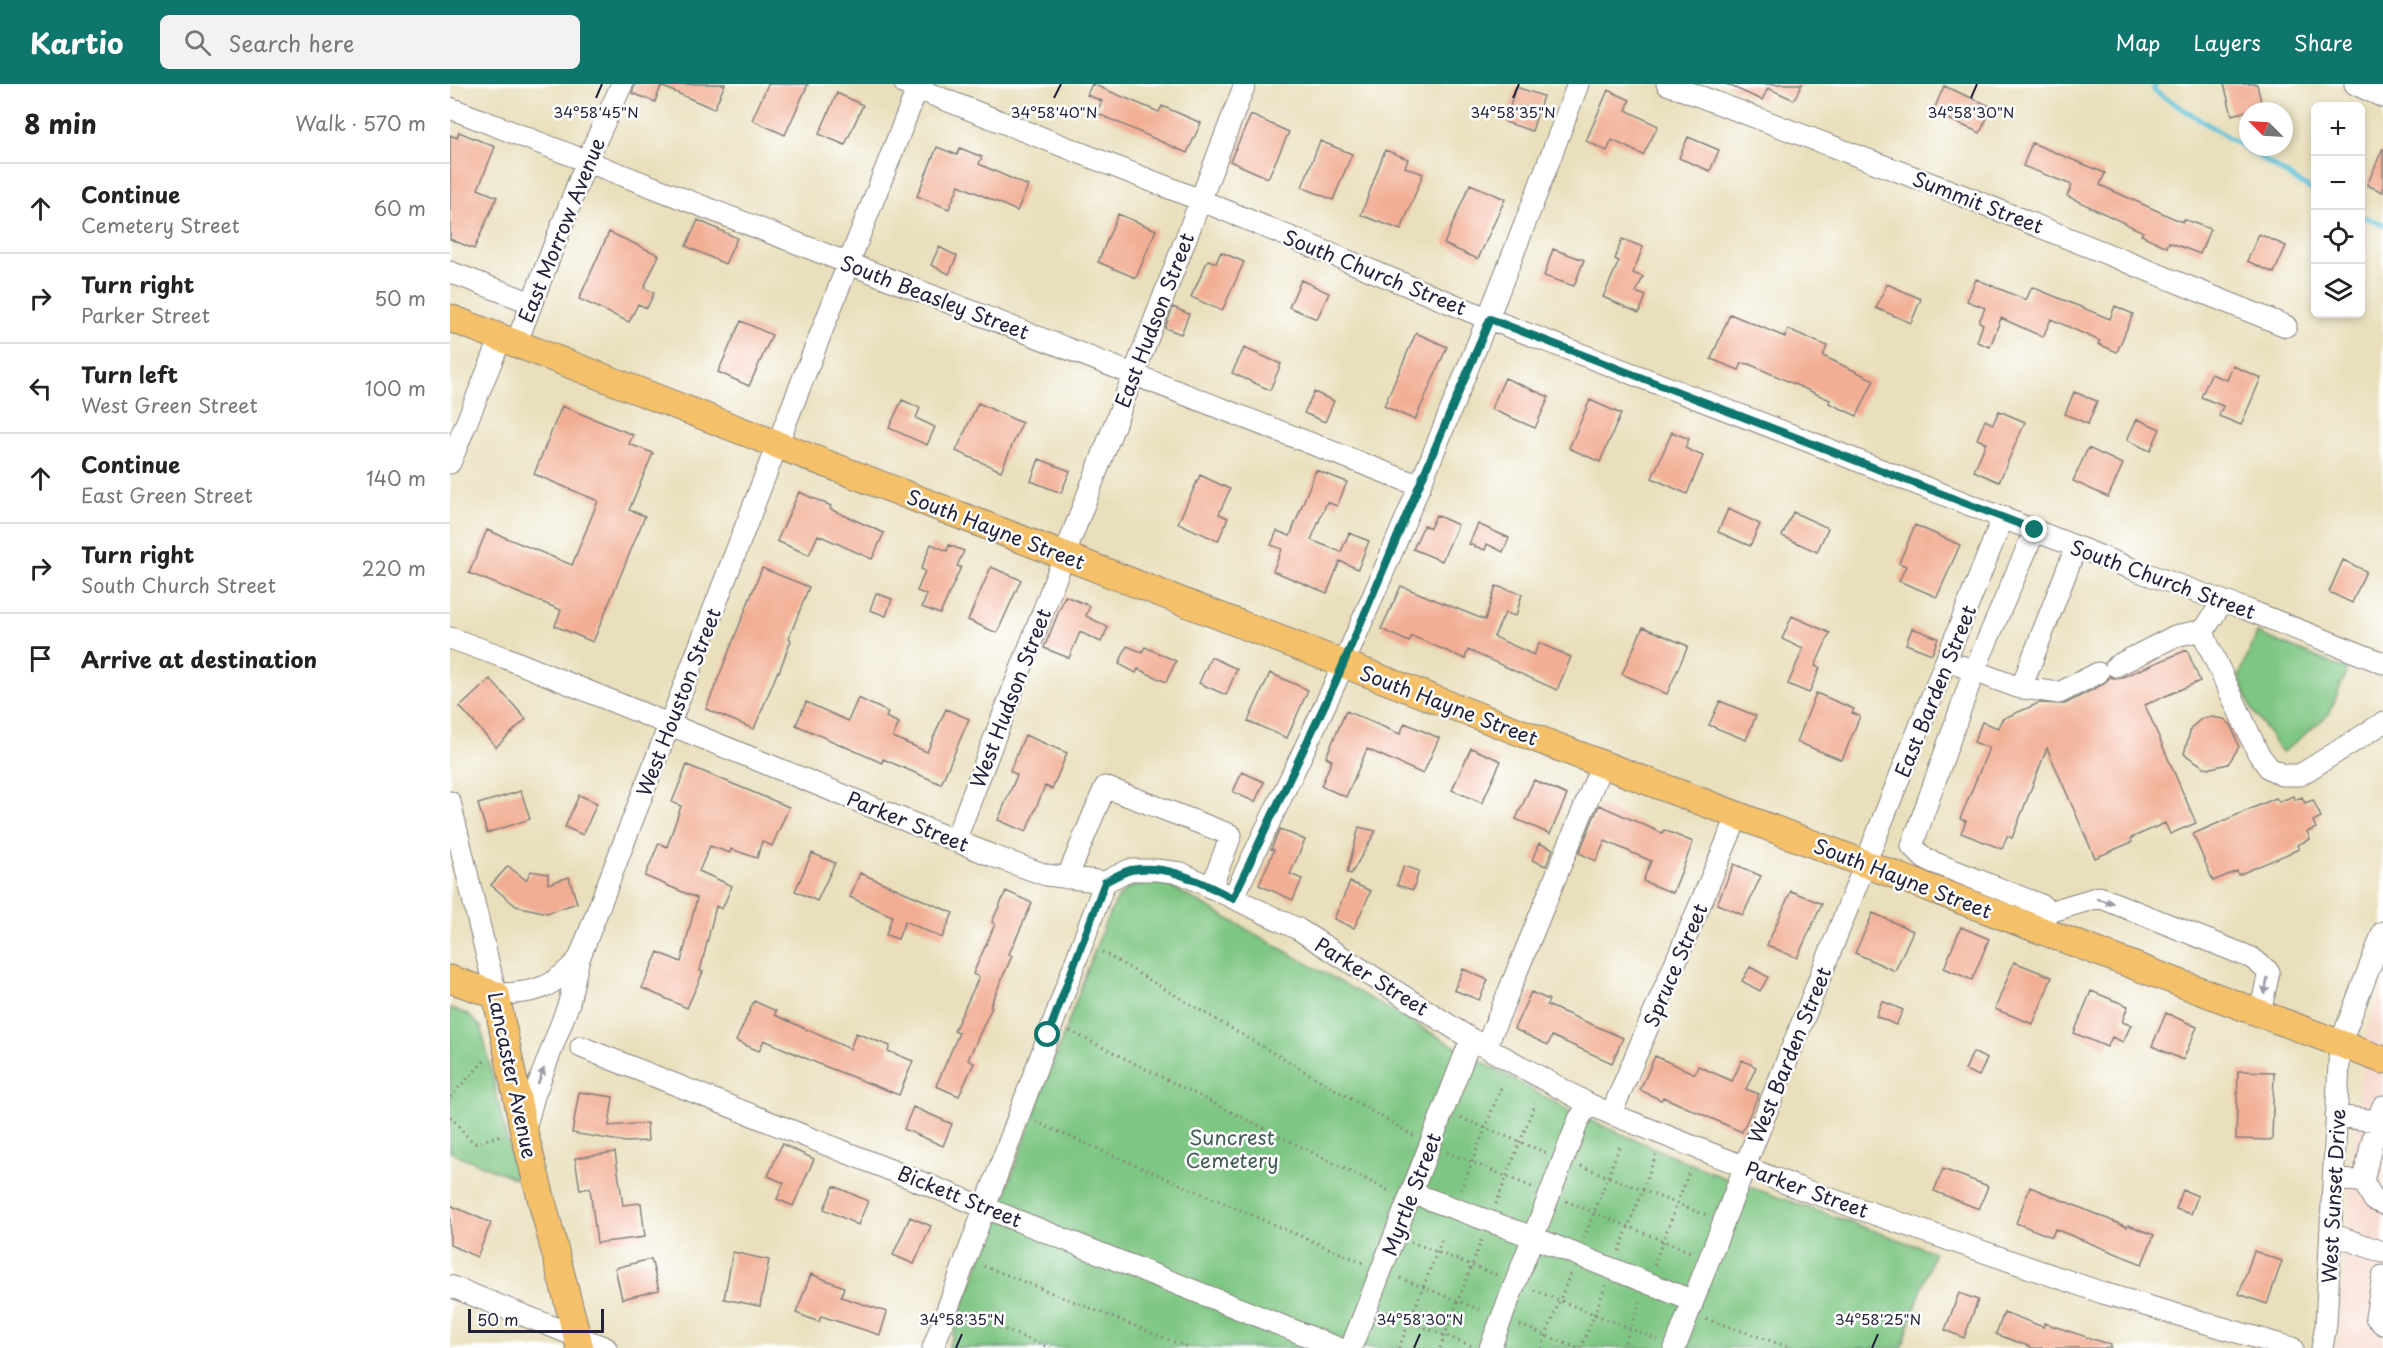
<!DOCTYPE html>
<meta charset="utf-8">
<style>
:root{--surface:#fff;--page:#f2f2f2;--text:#222;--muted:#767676;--line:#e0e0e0;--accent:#0f766e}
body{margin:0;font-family:"Playpen Sans",sans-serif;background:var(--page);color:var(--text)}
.controls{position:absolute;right:18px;top:18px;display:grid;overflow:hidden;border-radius:9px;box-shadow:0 3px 9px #0003}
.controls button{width:54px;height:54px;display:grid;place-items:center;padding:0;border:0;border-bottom:2px solid var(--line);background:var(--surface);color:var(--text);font:30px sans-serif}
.compass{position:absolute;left:1789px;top:18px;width:54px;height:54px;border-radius:50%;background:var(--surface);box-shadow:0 3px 9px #0003;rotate:294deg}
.scale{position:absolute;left:18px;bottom:15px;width:136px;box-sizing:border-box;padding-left:6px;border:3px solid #22223b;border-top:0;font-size:16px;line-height:21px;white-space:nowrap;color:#22223b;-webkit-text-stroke:4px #fff;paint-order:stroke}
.stop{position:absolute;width:18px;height:18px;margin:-14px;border:4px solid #0f766e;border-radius:50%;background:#fff}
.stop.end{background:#0f766e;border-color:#fff;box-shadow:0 2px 6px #0008}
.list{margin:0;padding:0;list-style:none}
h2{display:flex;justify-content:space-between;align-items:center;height:78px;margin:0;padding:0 24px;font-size:26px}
h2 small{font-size:20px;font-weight:400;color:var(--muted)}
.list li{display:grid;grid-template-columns:39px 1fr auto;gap:18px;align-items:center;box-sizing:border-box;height:90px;padding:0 24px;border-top:2px solid var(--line)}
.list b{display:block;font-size:22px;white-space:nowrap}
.list p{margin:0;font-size:20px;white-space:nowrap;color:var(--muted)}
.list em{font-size:20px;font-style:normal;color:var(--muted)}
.icon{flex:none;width:33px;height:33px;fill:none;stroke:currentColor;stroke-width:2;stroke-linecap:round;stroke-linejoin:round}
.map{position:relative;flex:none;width:1933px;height:1264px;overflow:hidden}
header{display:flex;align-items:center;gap:36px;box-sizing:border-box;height:84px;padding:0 30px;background:var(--accent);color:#fff}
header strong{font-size:28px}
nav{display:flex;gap:33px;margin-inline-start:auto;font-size:21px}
.search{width:420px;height:54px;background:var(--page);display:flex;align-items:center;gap:15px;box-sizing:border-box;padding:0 21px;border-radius:9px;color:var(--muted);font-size:22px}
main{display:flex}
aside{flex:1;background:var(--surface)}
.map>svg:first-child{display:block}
.built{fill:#f6d2c4}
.green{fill:#7ec683;stroke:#50745f;stroke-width:1.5}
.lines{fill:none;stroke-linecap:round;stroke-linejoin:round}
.stream{stroke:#5fc3dc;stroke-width:5}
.building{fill:#f2ae94}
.minor-casing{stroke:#86807c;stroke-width:23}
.major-casing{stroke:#86807c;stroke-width:29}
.path{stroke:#86807c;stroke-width:3;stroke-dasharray:1.5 4.5;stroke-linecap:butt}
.minor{stroke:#fff;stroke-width:21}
.major{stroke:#f4c16a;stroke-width:27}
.oneway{fill:#9c9ca7}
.route{stroke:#0f766e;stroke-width:8}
.ticks{fill:none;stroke:#22223b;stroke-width:2}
.labels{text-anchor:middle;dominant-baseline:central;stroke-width:5;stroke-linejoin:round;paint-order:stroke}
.street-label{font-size:20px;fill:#22223b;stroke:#fff}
.park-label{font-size:20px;fill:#425b54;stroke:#fff}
.ticks-label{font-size:15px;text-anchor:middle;fill:#22223b;stroke:#fff;stroke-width:5;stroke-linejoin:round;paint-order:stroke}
</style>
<header>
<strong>Kartio</strong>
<div class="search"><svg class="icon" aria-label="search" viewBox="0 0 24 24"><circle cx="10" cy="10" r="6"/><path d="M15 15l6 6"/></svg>Search here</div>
<nav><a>Map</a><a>Layers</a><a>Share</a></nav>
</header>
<main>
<aside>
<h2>8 min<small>Walk · 570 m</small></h2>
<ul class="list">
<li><svg class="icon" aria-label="ahead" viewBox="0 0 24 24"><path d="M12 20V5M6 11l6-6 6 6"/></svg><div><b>Continue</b><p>Cemetery Street</p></div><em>60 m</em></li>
<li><svg class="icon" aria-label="right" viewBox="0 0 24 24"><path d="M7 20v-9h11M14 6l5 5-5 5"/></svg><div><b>Turn right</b><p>Parker Street</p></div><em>50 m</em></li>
<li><svg class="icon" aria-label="left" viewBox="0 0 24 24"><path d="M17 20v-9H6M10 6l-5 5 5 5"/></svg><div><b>Turn left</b><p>West Green Street</p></div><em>100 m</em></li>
<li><svg class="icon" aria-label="ahead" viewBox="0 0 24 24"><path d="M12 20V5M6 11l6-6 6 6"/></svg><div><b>Continue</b><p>East Green Street</p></div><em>140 m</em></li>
<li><svg class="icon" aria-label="right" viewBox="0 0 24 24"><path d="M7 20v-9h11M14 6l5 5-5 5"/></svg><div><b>Turn right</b><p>South Church Street</p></div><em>220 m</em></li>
<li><svg class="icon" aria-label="arrive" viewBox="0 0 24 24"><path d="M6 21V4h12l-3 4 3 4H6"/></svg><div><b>Arrive at destination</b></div></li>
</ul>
</aside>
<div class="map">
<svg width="1933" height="1264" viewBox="0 0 1933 1264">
<rect width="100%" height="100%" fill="#fff"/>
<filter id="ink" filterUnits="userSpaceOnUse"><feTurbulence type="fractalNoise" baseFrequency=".0167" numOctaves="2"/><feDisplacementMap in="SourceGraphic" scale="12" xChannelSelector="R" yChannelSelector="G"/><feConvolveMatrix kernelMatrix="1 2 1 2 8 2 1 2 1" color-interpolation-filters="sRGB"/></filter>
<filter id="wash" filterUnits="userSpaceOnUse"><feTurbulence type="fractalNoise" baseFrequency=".008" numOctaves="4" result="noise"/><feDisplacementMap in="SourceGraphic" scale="24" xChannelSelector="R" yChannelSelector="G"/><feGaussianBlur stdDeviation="1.35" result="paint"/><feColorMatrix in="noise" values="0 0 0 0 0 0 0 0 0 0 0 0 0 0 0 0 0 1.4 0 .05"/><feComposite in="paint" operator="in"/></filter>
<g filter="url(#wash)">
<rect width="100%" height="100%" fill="#e9dfbc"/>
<path class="built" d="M1933,903v361h-43l-3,-1 27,-307z"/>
<path class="green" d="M1807,549l90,37 -18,44 -47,39 -31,-45 -12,-31z
M711,797l416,234 150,64 207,73 -32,96h-954l156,-423c18,-35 17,-40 57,-44z
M0,924l17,6 14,13 35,152 -66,-27z"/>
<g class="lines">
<path class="stream" d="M1706,0l-3,6 163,103
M1910,131l23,9"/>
</g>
<g id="blocks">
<path class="building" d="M185,0h90l-11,25 -53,-23 -6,16 -23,-9z
M318,0h40l-23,51 -33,-15z
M642,0l67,28 3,-6 39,17 -14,30 -91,-40 6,-12 -15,-6z
M1276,0h76l-8,16 -26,-12 -6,12z
M1774,0h33l5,23 -30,8z
M1494,2l48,21 -12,26 -47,-21z
M1066,3l27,9 -11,35 -27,-9z
M1158,6l22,10 -4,10 32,16 -15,29 -31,-15 -5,11 -21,-10z
M387,9l26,12 -18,40 -26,-11z
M801,31l38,17 -21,46 -38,-17z
M9,48l36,15 -17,42 19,8 -23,52 -24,-10v-104l7,3z
M1238,53l31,13 -9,21 -31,-13z
M870,57l32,13 -19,46 -31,-13z
M1582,59l73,30 -5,12 82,37 1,-3 27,10 -10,25 -31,-12 -2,5 -26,-12 2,-3 -76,-36 5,-11 -49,-19z
M487,63l20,8 3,-7 22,9 -3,7 49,22 -11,25 -58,-26 -10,24 -32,-13z
M1933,64v44l-16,-7z
M935,66l23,9 -3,8 18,7 -22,56 -40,-15z
M1020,100l35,15 -27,60 -34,-15z
M668,130l38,16 -20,48 -38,-16z
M248,136l39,18 -12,26 -39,-18z
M159,148l50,23 -15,33 10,5 -7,15 -9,-4 -9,18 -50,-23z
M1809,150l27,12 -12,27 -27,-12z
M1172,155l21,8 -10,26 10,4 -7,15 10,4 -7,17 -36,-16 16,-36 -4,-2z
M489,163l18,9 -8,18 -18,-9z
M1103,165l31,11 -10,26 -30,-10z
M771,168l23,10 -22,49 -31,-14 17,-37 8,3z
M1526,195l50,21 6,-13 78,32 5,-13 18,8 -16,38 -19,-8 2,-3 -49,-22 -8,18 -42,-19 -11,29 -13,-5 6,-18 -4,-2 6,-14 -18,-7z
M851,196l28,13 -12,26 -28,-12z
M1437,200l34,15 -10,24 -35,-15z
M723,223l16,7 -8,20 -16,-6z
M1280,230l55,23 3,-8 39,17 -4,10 51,24 -17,36 -28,-13 1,-3 -81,-36 -7,-1 -3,7 -28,-11z
M291,237l31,14 -23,51 -31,-14z
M966,249l31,14 -32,73 -31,-14z
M794,264l37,16 -11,26 -38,-17z
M1783,282l28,12 -20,47 -22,-9 4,-10 -22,-9 10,-23 16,6z
M1055,294l44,19 -14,31 -44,-19z
M864,308l20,9 -9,21 -21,-9z
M1624,308l23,9 -9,23 -23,-10z
M452,316l18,8 -4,10 19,9 -8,18 -38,-17z
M1140,316l31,14 -21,48 -31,-14z
M528,319l44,20 -21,48 -45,-20z
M112,322l71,29 -4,9 24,9 -24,57 16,6 -52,126 -38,-16 6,-16 -92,-37 18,-43 85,35 26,-64 -64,-27z
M1549,327l26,11 -26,60 -25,-11 12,-28 -9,-4 8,-19 8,4z
M1687,335l23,10 -10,22 -23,-11z
M1222,348l17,7 -4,9 18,8 -16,38 -35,-16z
M1638,364l35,16 -15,33 -35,-16z
M589,375l31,12 -9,22 -30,-12z
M866,386l31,12 -10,24 -10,-4 -16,38 30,12 8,-19 20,8 -11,28 -18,-8 -13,32 -54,-22 9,-22 -11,-4 6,-14 13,5z
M750,391l30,14 -11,25 9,4 -10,23 -40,-18z
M349,408l32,14 -1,3 54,24 -12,26 -54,-24 -9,20 -32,-14z
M1278,425l32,15 -10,22 -32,-14z
M1343,428l35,16 -11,24 -35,-16z
M986,431l22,10 -16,36 -29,-12 11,-24 6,3z
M1028,440l31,14 -6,14 -16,-8 -2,6 -16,-6z
M1465,441l45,20 -23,52 -38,-16 7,-15 -7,-3z
M481,460l16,7 2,-6 15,6 -7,15 4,1 -21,47 -18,-7 5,-12 -10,-4 8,-20 -4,-2z
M1893,476l23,11 -14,32 -23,-11z
M541,483l30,13 -24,53 -29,-13z
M312,484l47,19 -20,51 2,2 -12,32 -1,-1 -24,58 -48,-20z
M951,502l84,34 11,-34 26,8 -6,22 -11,-3 -11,24 40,18 5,-12 32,14 -14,33 -89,-40 -3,9 -53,-23 -3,6 -28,-13z
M426,509l16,6 -6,17 -16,-6z
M615,512l25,10 -4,10 22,11 -7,15 -21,-10 -11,26 -25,-10z
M1342,532l38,17 -15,33 5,2 -11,25 -21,-9 15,-35 -21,-10z
M1193,543l45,19 -21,48 -45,-20z
M1462,544l26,10 -6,16 -26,-10z
M677,562l15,6 3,-5 31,14 -10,21 -28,-13 -2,4 -17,-9z
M1737,566l13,31 -55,24 51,118 -26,11 -5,-11 -34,15 1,4 -37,16 -48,-110 -35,90 -5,-2 -5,13 -41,-16 5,-12 -6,-2 29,-71 -15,-6 8,-20 16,6 4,-9 37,-16 26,1 39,-20 6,-7 8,2z
M761,573l26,12 -11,26 -27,-12z
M820,589l38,17 -21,48 -39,-17z
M40,595l36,40 -30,28 -36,-40z
M1366,609l38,16 -2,4 8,3 -18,44 -45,-18z
M408,614l30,14 -2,5 13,6 -6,14 34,15 19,-43 23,10 -28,65 -58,-25 -1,4 -86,-38 10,-23 42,19z
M1270,617l36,15 -10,24 -37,-15z
M896,627l54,23 5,-11 34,15 -16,36 -56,-25 -21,48 -25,-11 11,-26 -6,-3z
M1762,633l12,2 7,6 8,22 -11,17 -17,4 -7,-1 -20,-13 7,-26 10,-9z
M575,651l42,18 -15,36 -7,-3 -19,46 -28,-12 19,-45 -7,-4z
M1021,664l30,13 -19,42 -30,-13z
M237,681l102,42 -17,39 -10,-5 -5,17 -26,-9 -1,4 -20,-7 -11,25 33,15 -10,23 -6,-3 -16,65 3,1 -16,36 -45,-20 16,-36 23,10 16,-64 -52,-22 14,-33 8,4 14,-41 -9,-4z
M792,688l22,10 -9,20 -22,-10z
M1084,696l33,15 -17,39 -34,-15z
M71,707l9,28 -43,14 -9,-29z
M129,711l18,8 -14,32 -18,-8z
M1843,712l2,4 7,-3 3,6 8,-3 8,17 -8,4 3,7 -9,4 3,7 -13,6 2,4 -61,26 -1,-4 -24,10 -20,-47 83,-36 3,4z
M1149,721l63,28 2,-3 29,12 -20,51 -30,-12 8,-20 -46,-20 -9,20 -17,-8z
M909,743l17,4 -25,43 -4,-1z
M830,745l25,11 -15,34 12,5 -9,21 -34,-15 15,-35 -3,-1z
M1089,759l14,6 -7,17 -14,-6z
M362,769l23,10 -18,38 -22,-10z
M1284,780l27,12 -18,39 -26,-11z
M58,782l18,14 5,-9 17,3v10l21,-7 8,26 -30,10 -31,-7 -25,-21z
M954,782l15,5 -6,19 -16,-5z
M410,789l93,40 -11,25 -37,-17 -7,18 -12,-4 6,-19 -42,-19z
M900,798l21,9 -17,37 -20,-9z
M556,807l26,12 -23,51 3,2 -22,50 2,1 -24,53 6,3 -15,33 -23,-10 23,-53 -5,-2 25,-54 -6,-3 22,-50 -3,-2z
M1341,807l31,13 -25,54 -30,-13z
M1423,829l40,18 -18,40 -40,-18z
M1511,843l28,12 -17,41 -28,-12z
M1564,878l38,15 -19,47 -38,-15z
M1300,883l18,10 -8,14 -18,-10z
M1013,885l25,11 -9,20 -25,-10z
M1641,907l37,15 -6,16 9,3 -8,17 -11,-5 -5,10 -33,-14z
M1081,908l18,8 -2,5 76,33 -11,25 -60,-27 -4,9 -34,-16z
M304,917l22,10 -1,4 75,34 6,-16 34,13 -2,5 25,10 -14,34 -80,-31 -55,-24 -5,11 -23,-10z
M1432,917l21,9 -7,15 -20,-9z
M1716,929l31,14 -14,33 -31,-14z
M1523,968l14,7 -8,17 -14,-6z
M1205,972l40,18 3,-8 34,15 10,-21 14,7 -10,22 13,5 -17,38 -79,-35 -2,3 -21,-10z
M1788,987l36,1 -2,68 -36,-1z
M129,1008l34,5 -4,29 38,-3 1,18 -22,1 -54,-9z
M463,1023l39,17 -9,22 -39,-17z
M332,1060l32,15 -21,47 -16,-7 7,-16 -16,-7z
M165,1068l8,53 18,-2 4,34 -48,6 -7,-55 -10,2 -5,-32z
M1493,1085l45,17 -9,23 -45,-18z
M384,1102l34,15 -10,24 -34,-16z
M1580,1103l97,40 1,-2 26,10 -12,29 -87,-35 -3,8 -36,-14z
M1733,1106l15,6 -7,18 -15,-5z
M0,1121l41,18 -14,34 -27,-12z
M460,1133l21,9 -17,38 -21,-9z
M1804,1167l28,10 -15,43 -28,-10z
M283,1168l36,8 -9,46 -36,-7z
M201,1175l8,31 -37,9 -7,-31z
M361,1190l33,13 -3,10 46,15 -7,23 -59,-19 -2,6 -23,-9z
M1509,1209l19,7 -14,38 -19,-8z
M1554,1228l39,15 1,-4 67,22v3h-78l-37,-14z"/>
</g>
</g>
<g filter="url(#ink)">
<use href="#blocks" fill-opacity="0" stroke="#86807c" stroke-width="1.5"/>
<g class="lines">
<g class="minor-casing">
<path id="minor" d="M455,0l295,116 289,119 316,121 325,128 118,42 135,53
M1217,0l289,109 330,133
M1905,0l28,13
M0,24l970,378
M0,188l82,31
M66,260l71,-184 35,-76
M0,379l51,-125
M1585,446l-61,141 -62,175 13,13 116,46 8,7
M1773,517l-19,29 2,10 52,113 11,15 13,7h18l83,-52
M0,554l56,20 487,198 53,19 59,7 24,-12h28l24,3 117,56 173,110 118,65 22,10 185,73 307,106 189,55
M1511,582l56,21 42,6 39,-20
M1666,582l59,-30 29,-6
M1571,604l55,-141
M0,718l46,193c42,-4 53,-4 83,-36l198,-514 142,-361
M505,757l290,-757
M617,794l38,-91 126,48 -20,53
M783,814c34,-72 70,-144 103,-217 87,-197 167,-396 242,-597
M1594,840l5,-12 50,-15 153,61 17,14 -9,41
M131,963l757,301
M1036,963l116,-283
M1161,1030l127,-299
M1886,1032l41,5 6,-15
M75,1045l9,-33 35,-93 9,-41
M1883,1096l30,1 14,-60
M1913,1097l11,19 9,4
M962,1109l123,45 158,63
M1881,1150l52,18
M1933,1192l-7,41 7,7
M0,1202l156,62
M483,1264l172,-466
M901,1264l120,-309
M1040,1264l89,-229 10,-15
M1225,1264l70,-182 258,-649
M1872,1264l4,-23 14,-281 43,-112"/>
</g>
<g class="major-casing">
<path id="major" d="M0,234l1152,446 781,296
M0,895l46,16 28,137 56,216"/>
</g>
<path class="path" d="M652,868l312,184
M620,947l321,161
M0,1013l36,-38
M0,1033c11,9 13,18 25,26l26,-8
M1011,1034l86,35
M586,1038l327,141
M997,1068l85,35
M1131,1082l125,49
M1011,1106l41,-105
M1116,1117l127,52
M1046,1120l39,-101
M1134,1154l36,-93
M961,1158l86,33
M1169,1167l37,-96
M1204,1181l36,-96
M534,1182l206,82
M950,1194l83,33
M1084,1206l124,50
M936,1228l86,34
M516,1230l84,34
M1256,1235l86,29
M1070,1241l57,23
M949,1264l44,-111
M990,1264l42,-110
M1091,1264l30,-76
M1131,1264l25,-63
M1173,1264l18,-48"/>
<use href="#minor" class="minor"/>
<use href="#major" class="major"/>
</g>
<defs><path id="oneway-solid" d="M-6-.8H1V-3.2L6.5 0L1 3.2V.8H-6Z" transform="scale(1.5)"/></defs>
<g class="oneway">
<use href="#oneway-solid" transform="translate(1655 817) rotate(15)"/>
<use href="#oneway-solid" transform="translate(1816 902) rotate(101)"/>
<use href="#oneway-solid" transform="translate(91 992) rotate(-69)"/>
</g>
</g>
<g class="lines" filter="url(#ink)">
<path class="route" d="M598,951l57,-153c8,-4 17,-10 26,-12 39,-6 68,12 102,28l103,-217 154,-362 545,211"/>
</g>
<path class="ticks" d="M146,14l6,-14M604,14l7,-14M1063,14l6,-14M1521,14l6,-14M506,1264l6,-14M964,1264l6,-14M1422,1264l6,-14"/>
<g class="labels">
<g class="street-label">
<text transform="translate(1528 118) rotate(21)">Summit Street</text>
<text transform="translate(111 146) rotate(-68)">East Morrow Avenue</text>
<text transform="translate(925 188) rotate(22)">South Church Street</text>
<text transform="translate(485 213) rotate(21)">South Beasley Street</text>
<text transform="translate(704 236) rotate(-69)">East Hudson Street</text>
<text transform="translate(546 445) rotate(21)">South Hayne Street</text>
<text transform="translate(1713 495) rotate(20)">South Church Street</text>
<text transform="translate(1485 607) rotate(-68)">East Barden Street</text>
<text transform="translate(560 614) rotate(-69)">West Hudson Street</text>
<text transform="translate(228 618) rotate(-69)">West Houston Street</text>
<text transform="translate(999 621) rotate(21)">South Hayne Street</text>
<text transform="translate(458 737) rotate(22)">Parker Street</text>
<text transform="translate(1453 794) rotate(21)">South Hayne Street</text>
<text transform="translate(1225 881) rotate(-67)">Spruce Street</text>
<text transform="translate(922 892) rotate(32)">Parker Street</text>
<text transform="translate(1339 971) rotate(-68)">West Barden Street</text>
<text transform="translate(63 991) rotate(78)">Lancaster Avenue</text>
<text transform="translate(1357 1105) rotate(20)">Parker Street</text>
<text transform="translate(961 1110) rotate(-69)">Myrtle Street</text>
<text transform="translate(510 1112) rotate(22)">Bickett Street</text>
<text transform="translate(1883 1112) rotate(-87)">West Sunset Drive</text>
</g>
<g class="park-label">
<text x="782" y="1053">Suncrest<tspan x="782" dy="23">Cemetery</tspan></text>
</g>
</g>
<g class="ticks-label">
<text x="604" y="34">34°58'40"N</text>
<text x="1063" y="34">34°58'35"N</text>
<text x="1521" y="34">34°58'30"N</text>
<text x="146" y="34">34°58'45"N</text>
<text x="512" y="1241">34°58'35"N</text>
<text x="970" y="1241">34°58'30"N</text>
<text x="1428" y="1241">34°58'25"N</text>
</g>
</svg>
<div class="controls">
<button>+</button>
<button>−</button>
<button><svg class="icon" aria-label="locate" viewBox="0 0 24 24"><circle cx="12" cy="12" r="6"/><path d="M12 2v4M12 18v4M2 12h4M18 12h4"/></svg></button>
<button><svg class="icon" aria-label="layers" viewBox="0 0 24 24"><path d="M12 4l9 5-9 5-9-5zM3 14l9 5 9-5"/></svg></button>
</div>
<svg class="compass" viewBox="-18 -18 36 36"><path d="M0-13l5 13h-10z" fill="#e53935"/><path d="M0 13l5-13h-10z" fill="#767676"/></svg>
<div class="scale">50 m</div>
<div class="stop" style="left:598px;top:951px"></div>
<div class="stop end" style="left:1585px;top:446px"></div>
</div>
</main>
